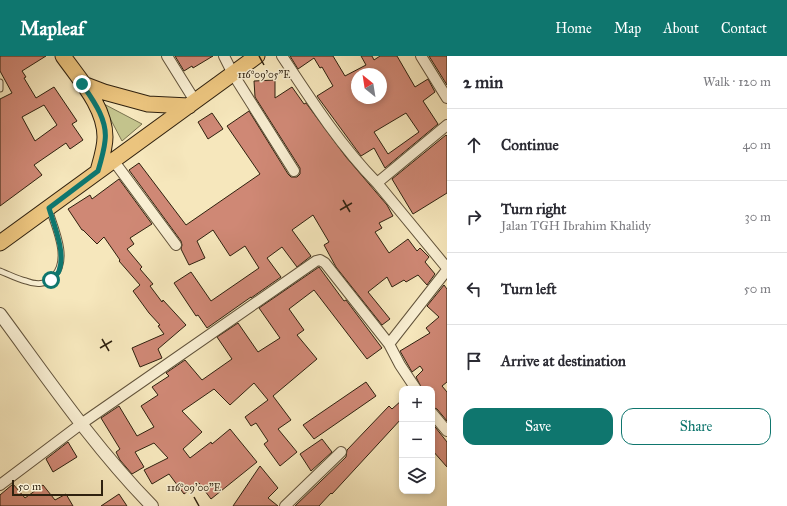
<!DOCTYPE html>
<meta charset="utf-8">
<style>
:root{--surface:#fff;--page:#f7f7f7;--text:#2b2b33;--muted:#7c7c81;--line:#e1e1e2;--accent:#0f766e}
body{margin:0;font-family:"IM FELL Great Primer",serif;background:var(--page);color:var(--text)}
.controls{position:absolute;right:12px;bottom:12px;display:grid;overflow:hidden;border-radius:8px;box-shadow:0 2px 6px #0003}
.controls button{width:36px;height:36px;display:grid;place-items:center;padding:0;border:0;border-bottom:1px solid var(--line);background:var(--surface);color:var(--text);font:20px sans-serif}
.compass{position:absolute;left:351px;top:12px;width:36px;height:36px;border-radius:50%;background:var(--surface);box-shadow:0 2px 6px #0003;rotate:330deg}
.scale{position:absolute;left:12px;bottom:10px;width:91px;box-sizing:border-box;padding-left:4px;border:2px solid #2f210f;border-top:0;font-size:11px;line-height:14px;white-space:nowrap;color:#2f210f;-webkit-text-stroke:3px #f9efd3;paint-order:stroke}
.stop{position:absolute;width:12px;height:12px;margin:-9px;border:3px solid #0f766e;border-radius:50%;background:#fff}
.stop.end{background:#0f766e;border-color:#fff;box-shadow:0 1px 4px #0008}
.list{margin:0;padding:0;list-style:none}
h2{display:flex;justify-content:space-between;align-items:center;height:52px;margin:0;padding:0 16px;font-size:17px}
h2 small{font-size:13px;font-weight:400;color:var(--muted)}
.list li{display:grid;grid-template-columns:26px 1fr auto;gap:12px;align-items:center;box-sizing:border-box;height:72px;padding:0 16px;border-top:1px solid var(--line)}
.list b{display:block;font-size:15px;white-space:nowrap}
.list p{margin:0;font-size:13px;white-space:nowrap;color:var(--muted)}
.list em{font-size:13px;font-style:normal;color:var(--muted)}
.actions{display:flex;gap:8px;padding:12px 16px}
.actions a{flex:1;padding:9px 0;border:1px solid var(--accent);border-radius:12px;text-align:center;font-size:14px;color:var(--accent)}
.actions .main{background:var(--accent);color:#fff}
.icon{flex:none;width:22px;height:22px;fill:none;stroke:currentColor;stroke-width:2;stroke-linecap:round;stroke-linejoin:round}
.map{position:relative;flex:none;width:447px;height:450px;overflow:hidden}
header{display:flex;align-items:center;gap:24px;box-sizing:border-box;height:56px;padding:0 20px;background:var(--accent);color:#fff}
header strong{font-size:19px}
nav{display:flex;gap:22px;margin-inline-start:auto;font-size:14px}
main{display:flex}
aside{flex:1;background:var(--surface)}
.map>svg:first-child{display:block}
.green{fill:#c3c38c;stroke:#79724e}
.building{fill:#cf8875;stroke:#2f210f;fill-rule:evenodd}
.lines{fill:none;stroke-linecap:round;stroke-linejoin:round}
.service-casing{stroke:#61523a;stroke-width:7}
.minor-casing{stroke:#61523a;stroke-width:12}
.tertiary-casing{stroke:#61523a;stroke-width:14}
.primary-casing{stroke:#2f210f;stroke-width:17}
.service{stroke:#f9efd3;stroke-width:5}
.minor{stroke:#f9efd3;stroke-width:10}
.tertiary{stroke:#f9efd3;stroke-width:12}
.primary{stroke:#ebc47e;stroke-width:15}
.route{stroke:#0f766e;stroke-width:5}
.ticks{fill:none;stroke:#2f210f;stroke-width:1.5}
.ticks-label{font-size:10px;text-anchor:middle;fill:#2f210f;stroke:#f9efd3;stroke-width:3;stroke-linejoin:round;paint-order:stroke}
</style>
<header>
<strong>Mapleaf</strong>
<nav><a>Home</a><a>Map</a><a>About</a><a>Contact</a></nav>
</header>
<main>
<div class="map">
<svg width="447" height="450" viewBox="0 0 447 450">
<rect width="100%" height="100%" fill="#f6e7bc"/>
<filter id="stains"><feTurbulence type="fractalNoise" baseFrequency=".005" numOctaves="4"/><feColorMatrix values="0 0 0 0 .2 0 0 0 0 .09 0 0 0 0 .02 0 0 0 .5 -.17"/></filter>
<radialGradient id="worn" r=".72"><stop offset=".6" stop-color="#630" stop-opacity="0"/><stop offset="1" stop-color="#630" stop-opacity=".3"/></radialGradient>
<path class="green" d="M102,47l40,21 -20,17z"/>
<path class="building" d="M0,0h46l-24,15 4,6 -2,1 12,20 18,-11 23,34 -5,3 11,16 -13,9 -4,-6 -32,22 8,10 -42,31v-107l12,-6 -12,-22zM44,49l13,20 -22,16 -13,-24z
M175,0h38l-20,12 -1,-2 -8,5z
M290,0h43l12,20 21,-11 -5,-9h11l2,4 6,-4h17l18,31 13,-8 7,13 -12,9 15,23 -53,44 -11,-20 -13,8 -44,-60 16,-10 -11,-19 -2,1 -6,-10 -16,11zM357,18h24v24h-24zM406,57l13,19 -31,22 -14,-22z
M429,0h18v29z
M275,24v18l17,-11 12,17 2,-1 40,54 41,48 6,11 -14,7 3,5 -7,4 14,21 19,-14 9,12 3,-3 9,9 -4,5 10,12 -8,11 -9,-10 -12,7 -2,-2 -12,7 -5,-10 -19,15 22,27 -8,6 -46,-58 -12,-22 5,-3 -16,-27 -21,15 19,26 -14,11 -15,-20 -15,11 14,19 -30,21v-1l-44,31 -9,-13 -2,1 -22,-33 17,-11 20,29 48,-33 -14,-22 -15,10 -17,-26 -16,11 8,17 -16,7 -8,-16 1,-4 -1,-4 -52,-71 10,-7 47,62 74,-51 -33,-48 22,-15 39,63 3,3h6l3,-3v-6l-45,-71 -1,-16z
M212,57l11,16 -15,10 -10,-17z
M446,79l1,1v57l-34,21 -21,-35z
M119,123l33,45 -22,14 4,6 -7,5 15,18 -2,2 13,15 -3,2 12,16 1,-2 23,25 -28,24 4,9 -22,9 -8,-19 32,-14 -6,-8 2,-1 -11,-12 -16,-22 7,-6 -21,-24 1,-1 -16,-23 -7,7 -14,-14h-1l-14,-21 22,-14 2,4z
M319,211l25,34 2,-1 36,48 -15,11 -53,-69 -25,19 15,21 -7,5 20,24 -44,37 18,24 -13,9 19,23 -17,14 -16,-22 4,-3 -12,-18 -5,3 -6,-9 23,-17 -14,-17 -24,22 -16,-16 -32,22 20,21 -19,17 7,9 21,-16 1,2 18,-15 27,33 -46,37 -12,-16 -15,11 -15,-20 -17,10 -8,-14 24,-12 -14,-15 -19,9 9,15 -12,7 -12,-14 -4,-8 4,-3 -19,-31 18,-12 18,30 17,-9 -13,-21 17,-11 -6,-8 17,-11 -3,-3 19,-13 17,20 30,-21 -15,-22 21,-14 20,29 22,-14 -21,-30z
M444,229l3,4v93l-5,4 5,6v29l-10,-12 -5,-2v-18h-10l-6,-12 7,-7 -3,-4 -8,6 -12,-21 30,-18 -4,-5 13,-11 -12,-11z
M366,326l10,14 -62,43 -11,-14z
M402,344v18l-70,76 -1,-1 -12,13h-24l51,-49 1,-7 42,-44 3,3z
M432,367l15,19v25l-15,-17z
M322,383l10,13 -21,19 -11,-17z
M68,386l9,15 -24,15 -7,-13z
M260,410l18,22 -10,10 10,8h-45z
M13,428l12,14 18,-13 12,15 11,-6 7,12h-73v-11z
M119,438l8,12h-26z"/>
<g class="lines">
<g class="service-casing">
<path id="service" d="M0,26v7
M0,215c8,3 17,8 26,10 10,4 21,4 28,-5 16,-17 1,-48 -5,-67"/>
</g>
<g class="minor-casing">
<path id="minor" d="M167,0l28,45
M224,0l9,18 61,97
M282,0c29,44 58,89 95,127l70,85
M421,0l26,42
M113,104l63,85
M377,127l70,-58
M389,288l11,21 16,24
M432,357l15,18
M0,429l81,-61 235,-163 4,-1 5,3 64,81 58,-74
M285,450l56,-54"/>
</g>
<g class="tertiary-casing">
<path id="tertiary" d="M0,258c48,65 95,134 152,192"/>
</g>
<g class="primary-casing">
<path id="primary" d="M63,0c17,24 42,51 42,81 0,11 -4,23 -7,34
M83,28l21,8 44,12 41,2
M0,187l257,-187"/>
</g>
<use href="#service" class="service"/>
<use href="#minor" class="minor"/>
<use href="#tertiary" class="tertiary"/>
<use href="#primary" class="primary"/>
</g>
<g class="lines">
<path class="route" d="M51,224c2,-2 7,-6 8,-9 7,-18 -5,-46 -10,-63l49,-37c3,-10 6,-20 7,-30 3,-21 -12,-41 -23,-57"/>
</g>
<path class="ticks" d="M259,0l5,9M343,144l7,12M340,154l12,-7M102,283l7,12M100,292l12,-7M194,441l5,9"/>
<g class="ticks-label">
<text x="264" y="22">116°09'05"E</text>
<text x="194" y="435">116°09'00"E</text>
</g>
<rect width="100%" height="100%" filter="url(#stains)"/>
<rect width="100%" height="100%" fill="url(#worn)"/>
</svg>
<div class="controls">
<button>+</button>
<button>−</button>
<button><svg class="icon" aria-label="layers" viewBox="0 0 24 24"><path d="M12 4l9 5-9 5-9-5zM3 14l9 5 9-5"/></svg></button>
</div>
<svg class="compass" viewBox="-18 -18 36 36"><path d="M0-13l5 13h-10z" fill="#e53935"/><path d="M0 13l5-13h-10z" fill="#7c7c81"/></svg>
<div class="scale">50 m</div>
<div class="stop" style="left:51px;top:224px"></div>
<div class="stop end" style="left:82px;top:28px"></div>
</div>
<aside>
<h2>2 min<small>Walk · 120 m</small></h2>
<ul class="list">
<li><svg class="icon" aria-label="ahead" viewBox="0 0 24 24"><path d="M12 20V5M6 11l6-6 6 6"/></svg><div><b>Continue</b></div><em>40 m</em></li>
<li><svg class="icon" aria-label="right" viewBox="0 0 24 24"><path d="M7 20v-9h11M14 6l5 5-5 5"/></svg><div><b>Turn right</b><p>Jalan TGH Ibrahim Khalidy</p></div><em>30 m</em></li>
<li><svg class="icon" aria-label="left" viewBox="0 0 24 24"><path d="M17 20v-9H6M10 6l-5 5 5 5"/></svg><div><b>Turn left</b></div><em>50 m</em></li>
<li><svg class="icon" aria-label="arrive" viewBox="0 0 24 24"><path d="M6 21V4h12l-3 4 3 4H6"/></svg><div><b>Arrive at destination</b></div></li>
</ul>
<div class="actions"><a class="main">Save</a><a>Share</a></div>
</aside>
</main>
